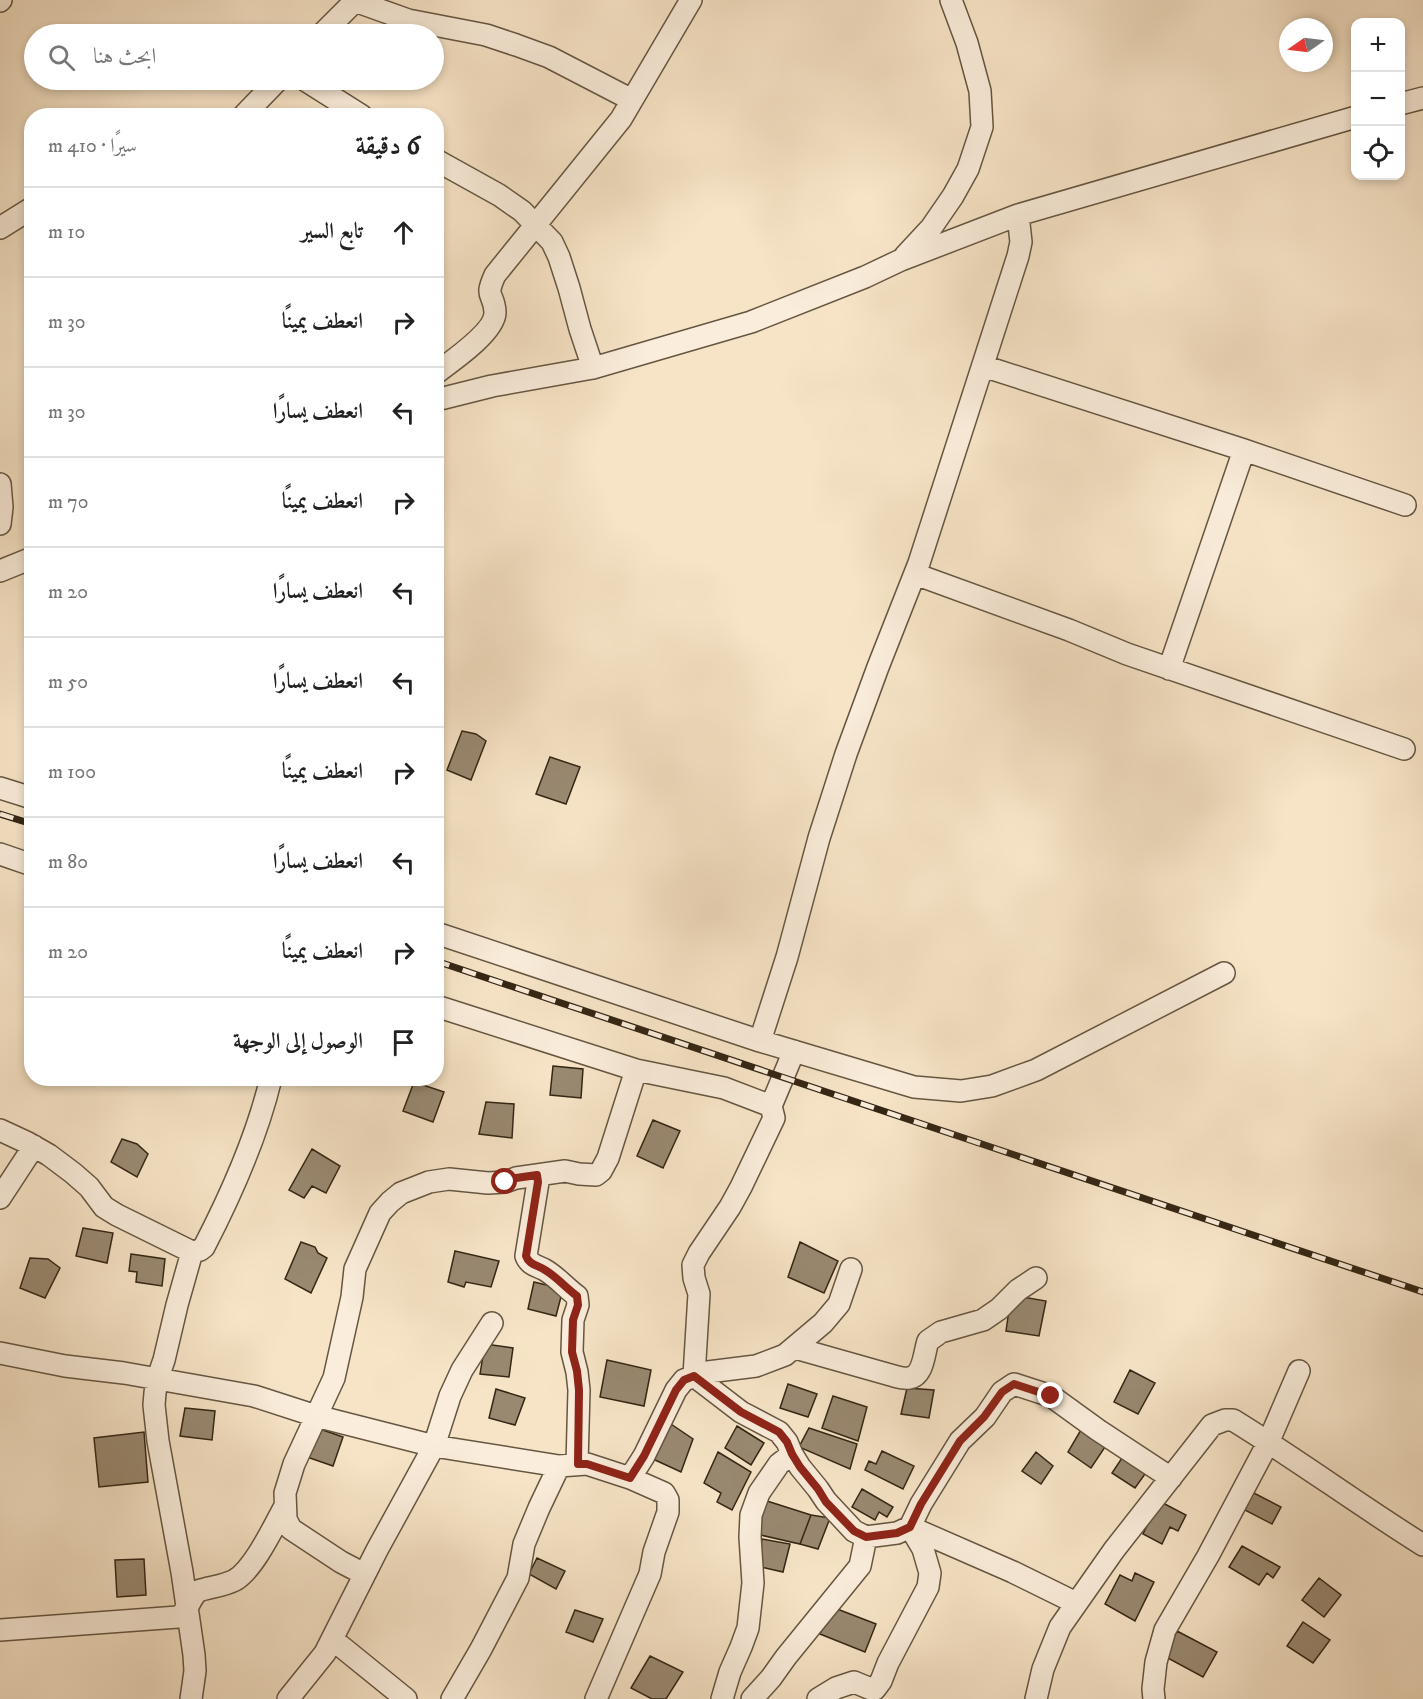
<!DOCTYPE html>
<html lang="ar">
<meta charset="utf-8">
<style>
:root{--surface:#fff;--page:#f2f2f2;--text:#222;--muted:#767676;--line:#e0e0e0}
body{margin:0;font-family:"IM FELL DW Pica",Amiri,serif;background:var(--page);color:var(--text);direction:rtl}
.controls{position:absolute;right:18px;top:18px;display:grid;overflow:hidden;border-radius:12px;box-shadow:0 3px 9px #0003}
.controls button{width:54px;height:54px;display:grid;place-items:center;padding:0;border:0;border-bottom:2px solid var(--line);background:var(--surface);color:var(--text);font:30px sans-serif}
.compass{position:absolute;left:1279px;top:18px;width:54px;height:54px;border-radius:50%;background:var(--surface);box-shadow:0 3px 9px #0003;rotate:256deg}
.stop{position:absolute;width:18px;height:18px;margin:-14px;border:4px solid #8f2418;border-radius:50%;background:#fff}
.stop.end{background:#8f2418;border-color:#fff;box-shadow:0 2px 6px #0008}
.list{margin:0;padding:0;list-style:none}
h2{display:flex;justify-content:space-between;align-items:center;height:78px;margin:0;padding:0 24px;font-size:26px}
h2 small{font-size:20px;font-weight:400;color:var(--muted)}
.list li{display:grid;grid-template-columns:39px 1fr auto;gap:18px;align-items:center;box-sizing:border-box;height:90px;padding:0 24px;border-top:2px solid var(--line)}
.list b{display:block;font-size:22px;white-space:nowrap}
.list em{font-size:20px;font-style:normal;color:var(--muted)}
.icon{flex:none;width:33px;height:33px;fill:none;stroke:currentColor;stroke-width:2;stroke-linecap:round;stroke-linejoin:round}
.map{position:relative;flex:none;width:1423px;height:1699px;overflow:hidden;direction:ltr}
.search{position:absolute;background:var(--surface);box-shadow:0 3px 9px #0003;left:24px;top:24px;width:420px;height:66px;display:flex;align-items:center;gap:15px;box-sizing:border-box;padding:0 21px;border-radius:33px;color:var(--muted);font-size:22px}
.panel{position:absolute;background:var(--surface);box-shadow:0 3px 9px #0003;left:24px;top:108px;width:420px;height:978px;border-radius:24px;direction:rtl}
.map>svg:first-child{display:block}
.building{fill:#998971;stroke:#342614;stroke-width:1.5}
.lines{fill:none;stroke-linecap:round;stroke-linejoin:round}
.minor-casing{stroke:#655641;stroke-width:24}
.minor{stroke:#faeddb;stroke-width:21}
.rail-casing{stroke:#342614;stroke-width:7}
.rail{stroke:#faeddb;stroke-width:4.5;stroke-dasharray:14;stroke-linecap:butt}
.route{stroke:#8f2418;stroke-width:8}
</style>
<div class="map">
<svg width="1423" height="1699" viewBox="0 0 1423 1699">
<rect width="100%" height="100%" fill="#f7e4c7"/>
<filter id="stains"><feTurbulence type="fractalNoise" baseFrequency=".00333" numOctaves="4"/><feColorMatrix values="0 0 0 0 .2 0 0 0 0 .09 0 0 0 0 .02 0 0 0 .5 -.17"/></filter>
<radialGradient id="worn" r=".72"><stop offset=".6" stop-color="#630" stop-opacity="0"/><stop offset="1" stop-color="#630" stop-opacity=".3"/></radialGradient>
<path class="building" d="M462,731l14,3 10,7 -15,39 -24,-10z
M550,757l30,10 -14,37 -30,-10z
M553,1066l30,3 -2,29 -31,-3z
M414,1082l30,10 -11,30 -30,-11z
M486,1102l28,2 -2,34 -33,-4z
M653,1120l27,11 -17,37 -26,-12z
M122,1139l15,5 11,10 -11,23 -26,-15z
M312,1149l28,17 -14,27 -14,-7 -8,12 -15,-8z
M83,1228l30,5 -6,30 -31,-7z
M301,1242l14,5 3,6 9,5 -16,35 -26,-14z
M800,1242l38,19 -14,32 -36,-16z
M455,1251l44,10 -8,26 -25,-5 -2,5 -16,-5z
M131,1254l34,5 -3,27 -26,-4 1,-10 -8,-1z
M30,1258l18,1 12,9 -15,30 -25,-10z
M534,1282l29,7 -7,27 -28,-7z
M1017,1296l29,5 -7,35 -33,-5 4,-28z
M485,1344l28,4 -4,29 -29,-3z
M607,1360l44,10 -7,36 -44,-9z
M1130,1370l25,13 -17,31 -24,-12z
M788,1384l29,10 -9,23 -28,-9z
M907,1388l27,2 -5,28 -28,-4z
M496,1389l29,9 -10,27 -26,-7z
M833,1396l34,11 -9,34 -36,-13z
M185,1408l30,3 -3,29 -32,-4z
M668,1422l25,17 -12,33 -28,-13z
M737,1426l27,17 -13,22 -26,-17z
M317,1428l26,9 -10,29 -26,-9z
M809,1428l48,16 -7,25 -51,-22z
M1082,1428l25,16 -16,24 -23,-16z
M144,1432l4,50 -49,5 -5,-49z
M882,1451l32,15 -11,23 -38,-19 4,-9 7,3z
M718,1452l33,20 -19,38 -15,-8 4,-9 -17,-10z
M1036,1452l17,14 -12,18 -19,-13z
M1126,1452l24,15 -15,21 -23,-15z
M862,1489l31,18 -6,10 -8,-5 -4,8 -23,-13z
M1248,1490l33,17 -9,17 -33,-17z
M767,1501l44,14 -11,29 -44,-10z
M1159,1501l27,14 -8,16 -8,-4 -8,17 -19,-10z
M811,1515l19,3 -12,31 -18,-5z
M762,1539l28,5 -7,28 -27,-6z
M1242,1546l38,21 -7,11 -6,-5 -8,12 -30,-18z
M537,1558l28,13 -9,18 -27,-15z
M144,1559l2,36 -29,2 -2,-37z
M1135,1573l19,9 -19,39 -30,-17 15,-29 12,6z
M1319,1578l22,17 -17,22 -22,-17z
M832,1607l44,17 -11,28 -45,-18z
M575,1610l28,9 -10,23 -27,-10z
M1303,1622l27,18 -17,23 -26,-17z
M1177,1631l40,21 -14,25 -39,-21z
M650,1656l33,16 -17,27h-14l-21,-11z"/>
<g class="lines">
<g class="minor-casing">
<path id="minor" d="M0,1l1,-1
M355,1l53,19 78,15 30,10 33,12 83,43
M322,34l34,-34
M305,80l57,36
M1400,104l23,-6
M243,116l35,-36
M436,160l63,35 23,16 30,31 7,15 10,31 11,41 13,39
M0,228l32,-20
M905,256l26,-28 22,-32 15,-27 14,-42 -2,-36 -13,-48 -16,-43
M983,366l261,84 161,55
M436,373c15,-11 60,-42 59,-61 -1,-20 -11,-13 0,-37l126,-156 70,-119
M436,400l56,-14 101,-18 158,-46 114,-45 36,-17 117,-45 338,-98
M0,484l2,23 -2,17
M0,571l32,-13
M915,574l154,56 58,24 277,95
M1169,669l75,-219
M0,788l32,10
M0,854l32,11
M436,933l324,108 154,46 47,4 31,-5 44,-16 188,-97
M436,1006l200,64 88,18 47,18 3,12 -33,69 -11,20 -31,46 -6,12 1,13 5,16 -5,82 47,36 38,20 8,10 5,12 8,13 18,22 8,12 28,30 12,6 31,-4 13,-6 11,-23 39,-63 25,-24 17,-25 12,-8 37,12 47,34 73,48
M760,1041l27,-84 32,-119 27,-84 32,-87 41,-104 99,-307 3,-14 -3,-27
M771,1106l23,-55
M0,1130l28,13 21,12 24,18 16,14 15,20 13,8 75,37
M537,1175l1,7 -12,74c3,9 12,10 19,14 12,7 21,18 32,26l1,9 -5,15 -1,32 5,20 2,18 -2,74
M0,1198l34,-52
M795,1348l99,28c4,1 11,3 15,2 15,-2 15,-26 19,-37l13,-9 42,-12 16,-11 19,-19 18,-12
M0,1353l65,13 59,7 130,23 62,20 118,30 125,20 28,-2 43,14 34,15 4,7v12l-14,40 -4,22 -54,125
M630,1478l14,-22 32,-66 8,-10 24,-8 48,-6 29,-11 38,-32 16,-19 12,-35
M910,1527l103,45 63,31
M364,1574l-23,-12 -50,-33 -5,-10 -1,-26 9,-29 40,-86 18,-81 3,-28 25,-56 10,-11 11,-9 28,-11 20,-3 39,4 17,-1 11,-4 49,-7 14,3 17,1 5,-4 7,-13 28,-88
M0,1630l178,-13c11,-6 11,-18 20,-26 12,-4 26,-5 37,-11 19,-11 39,-54 50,-74
M332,1639l74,60
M191,1699l4,-28 -1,-16 -12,-83 -24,-131 -4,-36 1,-12 2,-13 7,-20 13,-55 15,-53 8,-2 4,-3c28,-54 53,-110 67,-169
M288,1699l37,-46 52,-103 57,-104 16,-50 12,-26 30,-47
M452,1699l29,-50 37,-71 6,-34 15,-36 20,-42
M722,1699l8,-27 11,-25 7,-19 5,-45 -3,-46 1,-22 8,-22 20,-29 13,-10
M752,1699l19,-21 15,-21 74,-91 6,-29
M818,1699l18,-11 18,-6 17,7h4l6,-8 7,-18 40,-76 2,-14 -7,-24 -13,-22
M1036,1699l7,-30 17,-42 54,-77 98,-125 13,-5h8c65,40 126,85 190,125
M1154,1699l-1,-10 3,-27 9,-32 43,-74 60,-113 31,-72"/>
</g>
<use href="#minor" class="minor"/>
<g class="rail-casing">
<path id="rail" d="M0,814l32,10
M436,961l987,331"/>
</g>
<use href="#rail" class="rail"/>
</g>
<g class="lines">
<path class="route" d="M505,1182l11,-4 21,-3 1,7 -12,74c3,9 12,9 19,14 12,7 21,18 32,26l1,9 -5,15 -1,32 5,19 2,19 -1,74h9l43,14 14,-22 32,-66 8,-10 10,-4 47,36 38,20 8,10 5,12 8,13 18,22 8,13 28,29 12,6 31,-4 13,-6 11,-23 39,-63 24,-24 18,-25 12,-8 37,12"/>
</g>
<rect width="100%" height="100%" filter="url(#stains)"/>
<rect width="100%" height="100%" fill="url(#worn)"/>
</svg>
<div class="controls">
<button>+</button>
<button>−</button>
<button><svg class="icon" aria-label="locate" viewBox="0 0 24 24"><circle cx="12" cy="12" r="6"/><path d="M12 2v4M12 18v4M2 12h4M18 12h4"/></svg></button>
</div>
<svg class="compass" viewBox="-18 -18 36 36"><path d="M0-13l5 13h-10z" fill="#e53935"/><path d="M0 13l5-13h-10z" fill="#767676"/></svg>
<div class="stop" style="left:505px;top:1182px"></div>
<div class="stop end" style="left:1051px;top:1396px"></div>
<div class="search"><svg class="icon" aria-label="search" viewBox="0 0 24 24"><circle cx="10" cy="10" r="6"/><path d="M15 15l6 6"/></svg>ابحث هنا</div>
<section class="panel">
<h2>6 دقيقة<small>سيرًا · 410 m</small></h2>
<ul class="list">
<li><svg class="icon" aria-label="ahead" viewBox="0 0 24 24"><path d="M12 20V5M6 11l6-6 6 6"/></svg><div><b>تابع السير</b></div><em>10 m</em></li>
<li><svg class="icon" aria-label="right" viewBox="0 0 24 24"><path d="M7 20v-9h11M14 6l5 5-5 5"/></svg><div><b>انعطف يمينًا</b></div><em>30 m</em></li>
<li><svg class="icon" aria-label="left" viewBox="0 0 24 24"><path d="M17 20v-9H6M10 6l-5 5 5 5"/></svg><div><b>انعطف يسارًا</b></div><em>30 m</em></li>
<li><svg class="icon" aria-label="right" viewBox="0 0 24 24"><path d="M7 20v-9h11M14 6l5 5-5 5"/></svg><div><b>انعطف يمينًا</b></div><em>70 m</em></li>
<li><svg class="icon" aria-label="left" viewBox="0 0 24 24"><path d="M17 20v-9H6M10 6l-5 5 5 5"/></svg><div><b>انعطف يسارًا</b></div><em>20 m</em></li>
<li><svg class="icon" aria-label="left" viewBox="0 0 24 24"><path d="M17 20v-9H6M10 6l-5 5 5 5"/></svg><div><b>انعطف يسارًا</b></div><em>50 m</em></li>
<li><svg class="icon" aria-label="right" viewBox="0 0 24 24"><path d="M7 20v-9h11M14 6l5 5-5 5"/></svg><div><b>انعطف يمينًا</b></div><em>100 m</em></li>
<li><svg class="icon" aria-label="left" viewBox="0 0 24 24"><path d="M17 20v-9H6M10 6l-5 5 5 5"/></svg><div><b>انعطف يسارًا</b></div><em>80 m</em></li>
<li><svg class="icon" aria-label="right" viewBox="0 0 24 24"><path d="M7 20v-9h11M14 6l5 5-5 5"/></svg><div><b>انعطف يمينًا</b></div><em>20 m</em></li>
<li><svg class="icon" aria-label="arrive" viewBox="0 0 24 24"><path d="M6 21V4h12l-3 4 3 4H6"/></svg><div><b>الوصول إلى الوجهة</b></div></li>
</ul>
</section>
</div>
